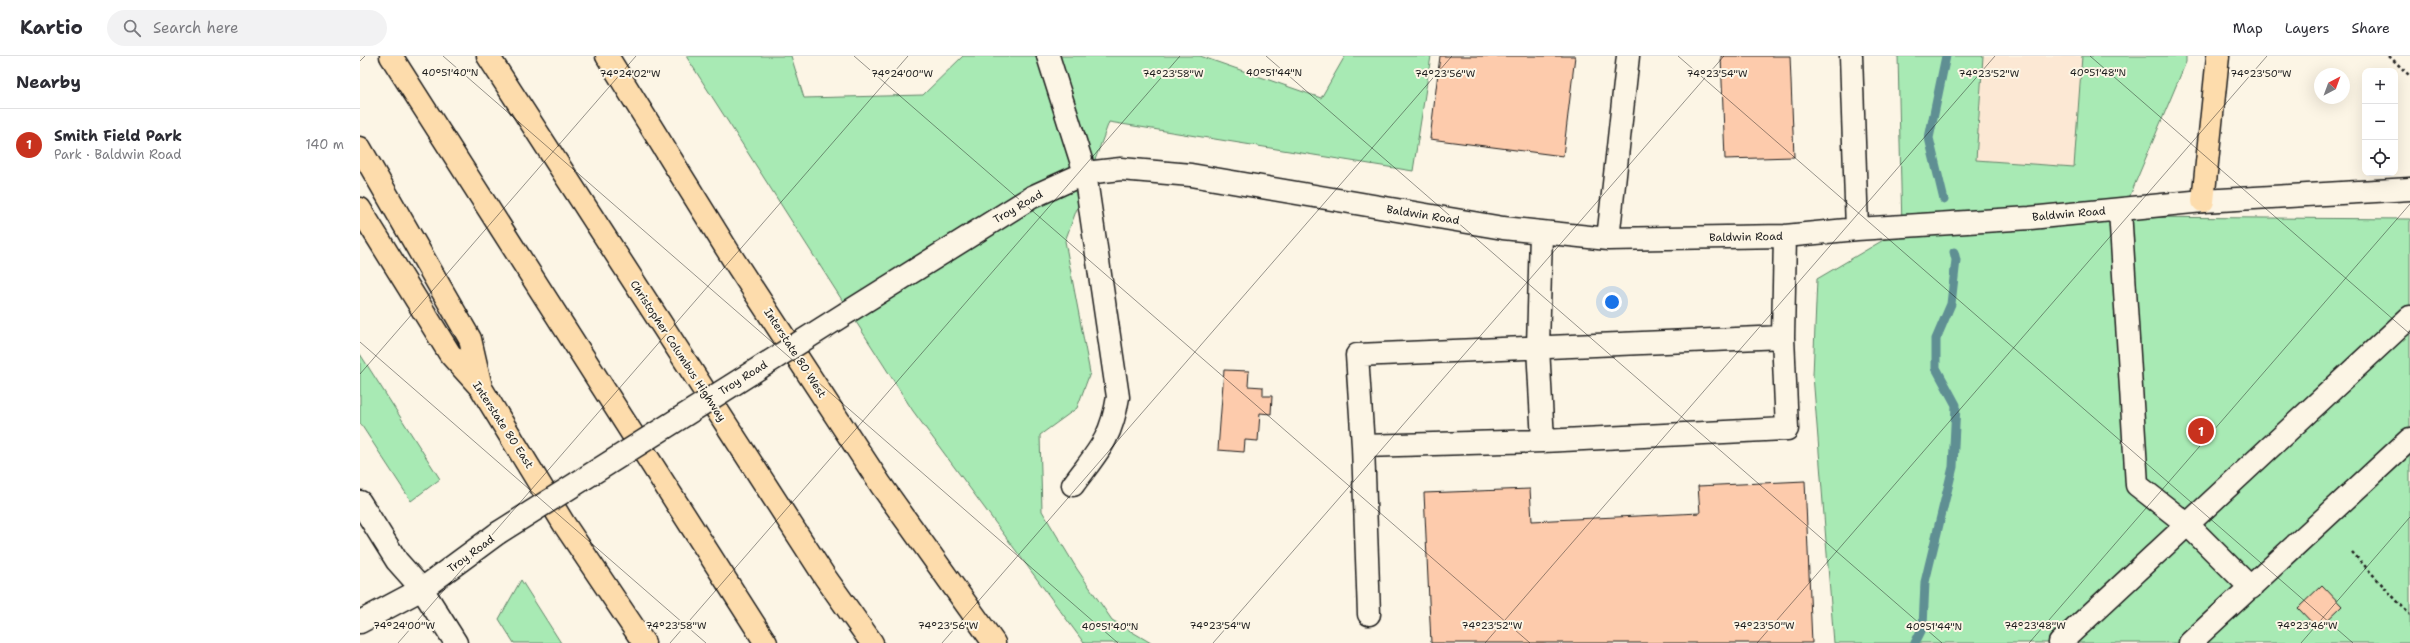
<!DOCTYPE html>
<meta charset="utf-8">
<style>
:root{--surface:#fff;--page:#f2f2f3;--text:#2b2b33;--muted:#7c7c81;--line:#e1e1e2;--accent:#c8321e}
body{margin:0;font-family:"Shantell Sans",sans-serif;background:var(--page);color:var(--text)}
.controls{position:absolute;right:12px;top:12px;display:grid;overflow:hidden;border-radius:8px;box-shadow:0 4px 16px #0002}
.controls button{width:36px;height:36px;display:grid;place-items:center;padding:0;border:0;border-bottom:1px solid var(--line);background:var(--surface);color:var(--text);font:20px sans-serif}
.compass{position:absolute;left:1954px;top:12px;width:36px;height:36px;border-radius:50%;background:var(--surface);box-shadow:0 4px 16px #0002;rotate:41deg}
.you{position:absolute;left:1252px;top:246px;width:14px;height:14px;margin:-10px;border:3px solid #fff;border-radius:50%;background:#1a73e8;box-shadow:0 0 0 6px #1a73e833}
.badge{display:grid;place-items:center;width:26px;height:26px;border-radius:50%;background:var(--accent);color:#fff;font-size:13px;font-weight:700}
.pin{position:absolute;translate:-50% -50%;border:2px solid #fff;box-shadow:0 1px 4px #0006}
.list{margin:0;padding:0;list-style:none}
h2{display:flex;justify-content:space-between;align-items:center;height:52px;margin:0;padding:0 16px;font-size:17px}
h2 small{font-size:13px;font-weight:400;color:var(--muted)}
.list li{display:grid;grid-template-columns:26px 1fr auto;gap:12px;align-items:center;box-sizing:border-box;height:72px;padding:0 16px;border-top:1px solid var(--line)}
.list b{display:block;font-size:15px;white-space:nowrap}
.list p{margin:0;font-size:13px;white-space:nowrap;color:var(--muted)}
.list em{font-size:13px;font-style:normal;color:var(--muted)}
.icon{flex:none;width:22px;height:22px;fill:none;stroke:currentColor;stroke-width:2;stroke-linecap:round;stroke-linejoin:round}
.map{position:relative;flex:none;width:2050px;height:587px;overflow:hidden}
header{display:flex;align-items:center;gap:24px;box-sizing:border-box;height:56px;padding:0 20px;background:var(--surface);border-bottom:1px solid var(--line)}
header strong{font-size:19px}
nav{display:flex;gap:22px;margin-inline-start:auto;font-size:14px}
.search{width:280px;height:36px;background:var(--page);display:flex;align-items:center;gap:10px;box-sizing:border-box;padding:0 14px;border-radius:22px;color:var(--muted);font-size:15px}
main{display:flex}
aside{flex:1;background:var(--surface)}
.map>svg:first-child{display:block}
.built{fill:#fce8d4}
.green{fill:#a8eab4;stroke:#628368}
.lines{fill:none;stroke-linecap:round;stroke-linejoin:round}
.stream{stroke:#5f8f93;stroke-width:9}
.building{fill:#fdcbac;stroke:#1c1c1c}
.minor-casing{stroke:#1c1c1c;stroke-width:25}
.highway-casing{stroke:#1c1c1c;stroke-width:25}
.path{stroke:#1c1c1c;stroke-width:2.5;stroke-dasharray:3 3;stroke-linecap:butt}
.minor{stroke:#fcf5e5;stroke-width:22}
.highway{stroke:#fddcac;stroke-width:22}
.minor-bridge-casing{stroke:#1c1c1c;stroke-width:25;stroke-linecap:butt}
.minor-bridge{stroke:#fcf5e5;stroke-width:22}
.ticks{fill:none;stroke:#1c1c1c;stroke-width:1;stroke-opacity:0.45}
.labels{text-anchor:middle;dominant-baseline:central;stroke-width:4;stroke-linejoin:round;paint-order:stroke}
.street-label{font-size:11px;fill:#1c1c1c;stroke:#fcf5e5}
.ticks-label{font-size:10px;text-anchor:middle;fill:#1c1c1c;stroke:#fcf5e5;stroke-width:4;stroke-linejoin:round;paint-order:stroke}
</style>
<header>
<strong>Kartio</strong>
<div class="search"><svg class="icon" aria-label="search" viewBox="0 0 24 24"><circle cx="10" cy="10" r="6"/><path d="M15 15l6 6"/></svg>Search here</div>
<nav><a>Map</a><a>Layers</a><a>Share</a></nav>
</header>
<main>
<aside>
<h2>Nearby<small></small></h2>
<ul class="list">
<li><span class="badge">1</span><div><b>Smith Field Park</b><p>Park · Baldwin Road</p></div><em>140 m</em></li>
</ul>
</aside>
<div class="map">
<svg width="2050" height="587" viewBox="0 0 2050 587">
<rect width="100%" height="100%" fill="#fcf5e5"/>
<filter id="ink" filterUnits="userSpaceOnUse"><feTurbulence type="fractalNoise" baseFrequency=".025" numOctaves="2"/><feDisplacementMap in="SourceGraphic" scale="8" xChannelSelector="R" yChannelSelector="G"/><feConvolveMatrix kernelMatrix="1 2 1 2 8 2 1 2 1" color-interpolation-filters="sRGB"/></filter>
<g filter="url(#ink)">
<path class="built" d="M1623,0h99l-7,111 -99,-7z"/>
<path class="green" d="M326,0h105l13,42 119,-3 40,-39h237l121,42 24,-42h86l-18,115 -304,-49 -44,119 25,132 -13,35 -37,27 2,76 35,58 35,51 39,23h-67l-171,-232z
M1538,0h85l-7,104 98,7 8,-111h104v6l-65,155 289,2v424h-576l-21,-268 4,-96 85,-50z
M0,298l80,125 -29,22 -51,-78z
M161,524l40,63h-47l-15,-24z"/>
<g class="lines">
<path class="stream" d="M1584,144l-15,-62 17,-82
M1555,587l8,-16 2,-45 28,-115 3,-62 -20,-37v-29l15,-35 5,-44 -2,-8"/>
</g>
<path class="building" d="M1080,0h135l-12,100 -133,-17z
M1361,0h69l4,101 -69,2z
M864,314l25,1 -1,15 15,1v9h9l-1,18 -11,-1 -2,28 -13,-1 -1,12 -26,-2z
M1445,425l7,162h-381l-7,-150 106,-4 2,32 168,-8 -2,-27z
M1962,529l20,21 -24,23 -20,-21z"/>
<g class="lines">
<g class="minor-casing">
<path id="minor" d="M688,0l37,117 33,224c-7,43 -20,54 -45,88
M1491,0l6,173
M1760,154l17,275 51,40 63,63
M1181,177l-3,114 5,94
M1248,183l20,-183
M488,256l184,-115 53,-24 36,-4 70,6 312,53 105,11 177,-3 72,-7 173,-11 173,-17 207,-12
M1003,390l180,-5 244,-12 -4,-92 2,-101
M0,446l37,59 25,28 34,54
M1009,558l-6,-168 -6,-91 426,-18
M0,566l62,-33 76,-56
M1700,587l350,-326
M1830,587l220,-204"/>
</g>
<g class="highway-casing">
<path id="highway" d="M31,0l375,587
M128,0l337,521 47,66
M247,0l126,203 148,226 113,158
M0,92l110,191 11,48
M1843,145l15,-145
M0,153l90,145 31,34 83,136 80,119"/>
</g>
<path class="path" d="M2029,0l21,20
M1992,496l58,63"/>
<use href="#minor" class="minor"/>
<use href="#highway" class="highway"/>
<g class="minor-bridge-casing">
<path id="minor-bridge" d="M138,477l350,-221"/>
</g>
<use href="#minor-bridge" class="minor-bridge"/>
</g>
</g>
<path class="ticks" d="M83,0l675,587M494,0l676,587M906,0l676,587M1318,0l675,587M1730,0l320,278M0,5l5,-5M0,286l346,301M0,318l276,-318M38,587l510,-587M310,587l510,-587M582,587l510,-587M853,587l511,-587M1125,587l510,-587M1397,587l510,-587M1669,587l381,-439M1941,587l109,-126"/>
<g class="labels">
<g class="street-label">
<text transform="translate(658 151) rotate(-30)">Troy Road</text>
<text transform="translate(1709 158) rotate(-5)">Baldwin Road</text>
<text transform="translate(1063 159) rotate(9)">Baldwin Road</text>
<text transform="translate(1386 181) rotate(-1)">Baldwin Road</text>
<text transform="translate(318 295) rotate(57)">Christopher Columbus Highway</text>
<text transform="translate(435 297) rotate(57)">Interstate 80 West</text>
<text transform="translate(383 322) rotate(-32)">Troy Road</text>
<text transform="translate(143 369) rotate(57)">Interstate 80 East</text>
<text transform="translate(111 498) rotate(-36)">Troy Road</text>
</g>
</g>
<g class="ticks-label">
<text x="90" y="20">40°51'40"N</text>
<text x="914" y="20">40°51'44"N</text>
<text x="1738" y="20">40°51'48"N</text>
<text x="270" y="21">74°24'02"W</text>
<text x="542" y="21">74°24'00"W</text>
<text x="813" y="21">74°23'58"W</text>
<text x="1085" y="21">74°23'56"W</text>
<text x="1357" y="21">74°23'54"W</text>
<text x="1629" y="21">74°23'52"W</text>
<text x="1901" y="21">74°23'50"W</text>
<text x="44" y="573">74°24'00"W</text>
<text x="316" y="573">74°23'58"W</text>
<text x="588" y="573">74°23'56"W</text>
<text x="860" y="573">74°23'54"W</text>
<text x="1132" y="573">74°23'52"W</text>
<text x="1404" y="573">74°23'50"W</text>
<text x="1675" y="573">74°23'48"W</text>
<text x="1947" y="573">74°23'46"W</text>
<text x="750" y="574">40°51'40"N</text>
<text x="1574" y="574">40°51'44"N</text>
</g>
</svg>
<div class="controls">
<button>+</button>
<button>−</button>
<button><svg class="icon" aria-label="locate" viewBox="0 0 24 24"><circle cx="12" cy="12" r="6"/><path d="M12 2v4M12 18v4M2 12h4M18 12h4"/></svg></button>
</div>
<svg class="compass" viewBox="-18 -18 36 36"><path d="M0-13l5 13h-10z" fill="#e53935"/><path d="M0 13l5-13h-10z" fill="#7c7c81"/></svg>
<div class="you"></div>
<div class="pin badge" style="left:1841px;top:375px">1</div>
</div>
</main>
